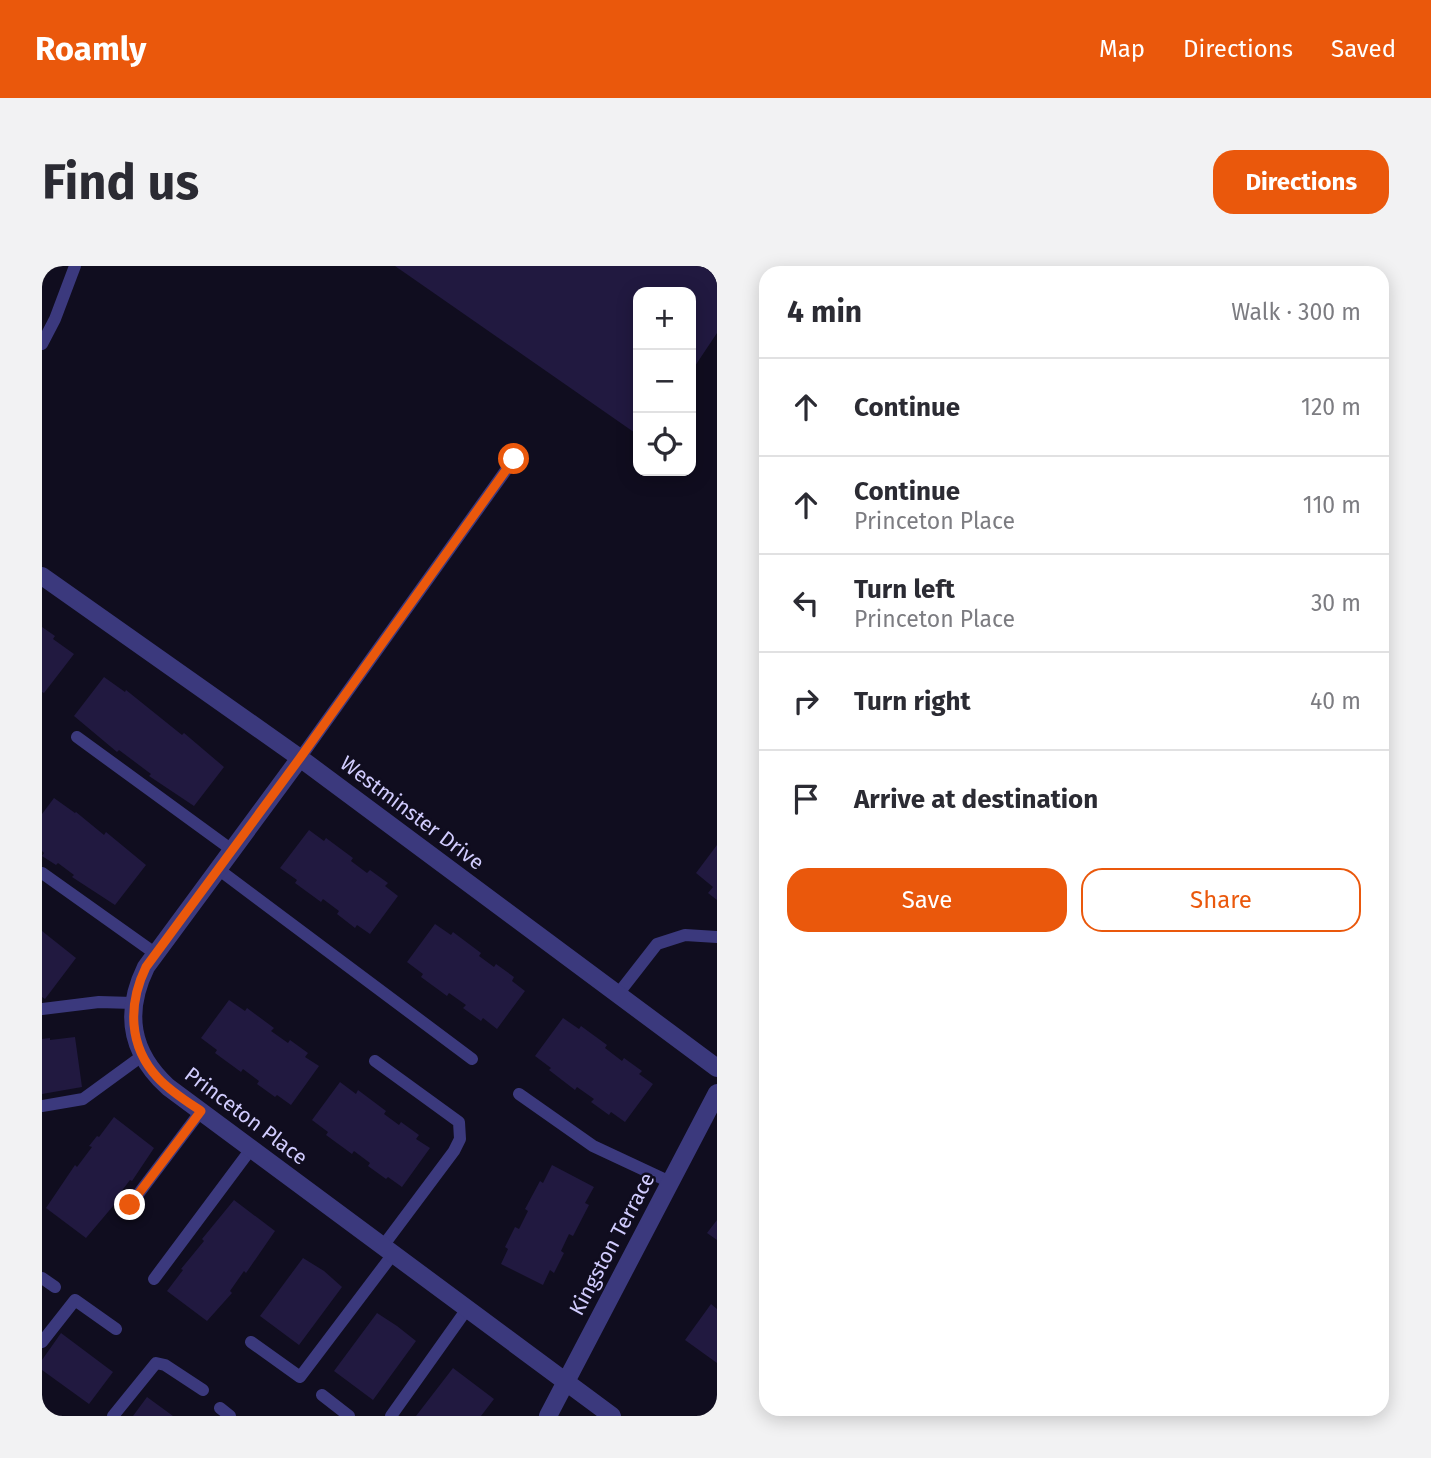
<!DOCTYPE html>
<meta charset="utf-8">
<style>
:root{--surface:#fff;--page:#f2f2f3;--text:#2b2b33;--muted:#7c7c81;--line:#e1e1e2;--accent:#ea580c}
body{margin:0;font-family:"Fira Sans",sans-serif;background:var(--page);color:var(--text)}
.controls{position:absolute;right:21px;top:21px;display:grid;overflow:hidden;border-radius:14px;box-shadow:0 4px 18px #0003}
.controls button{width:63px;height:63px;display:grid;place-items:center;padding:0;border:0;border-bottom:2px solid var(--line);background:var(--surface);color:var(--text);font:35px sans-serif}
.stop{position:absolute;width:21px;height:21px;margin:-16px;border:5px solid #ea580c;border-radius:50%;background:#fff}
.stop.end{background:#ea580c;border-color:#fff;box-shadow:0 2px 7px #0008}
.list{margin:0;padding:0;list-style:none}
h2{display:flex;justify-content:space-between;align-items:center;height:91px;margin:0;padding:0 28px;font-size:30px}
h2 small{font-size:23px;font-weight:400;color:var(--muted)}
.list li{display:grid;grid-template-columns:46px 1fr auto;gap:21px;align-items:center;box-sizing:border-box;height:98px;padding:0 28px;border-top:2px solid var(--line)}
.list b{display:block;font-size:26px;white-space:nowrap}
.list p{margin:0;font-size:23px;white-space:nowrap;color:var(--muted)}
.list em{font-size:23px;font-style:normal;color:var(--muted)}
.actions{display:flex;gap:14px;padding:21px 28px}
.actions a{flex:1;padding:16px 0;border:2px solid var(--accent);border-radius:21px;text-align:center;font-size:24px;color:var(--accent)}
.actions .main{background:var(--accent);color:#fff}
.icon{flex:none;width:38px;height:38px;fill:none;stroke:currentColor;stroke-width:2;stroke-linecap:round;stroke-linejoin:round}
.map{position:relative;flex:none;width:675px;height:1150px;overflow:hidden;border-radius:21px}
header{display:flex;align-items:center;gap:42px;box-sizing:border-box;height:98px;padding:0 35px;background:var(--accent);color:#fff}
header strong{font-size:33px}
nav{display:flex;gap:38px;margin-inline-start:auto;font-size:24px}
.intro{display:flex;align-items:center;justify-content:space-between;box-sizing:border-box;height:168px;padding:0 42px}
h1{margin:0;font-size:49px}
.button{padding:18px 32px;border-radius:21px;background:var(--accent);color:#fff;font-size:24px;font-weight:700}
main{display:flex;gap:42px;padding:0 42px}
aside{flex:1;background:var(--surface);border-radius:21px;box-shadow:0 4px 18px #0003}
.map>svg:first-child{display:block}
.building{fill:#211940}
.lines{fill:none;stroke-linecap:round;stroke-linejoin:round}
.lane{stroke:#3b397d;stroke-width:12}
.street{stroke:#3b397d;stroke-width:18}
.route{stroke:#ea580c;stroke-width:9}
.labels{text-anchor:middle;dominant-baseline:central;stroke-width:5;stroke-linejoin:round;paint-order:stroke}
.street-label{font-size:21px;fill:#d1ccfe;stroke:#100d1f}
</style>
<header>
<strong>Roamly</strong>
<nav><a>Map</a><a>Directions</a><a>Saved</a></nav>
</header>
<div class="intro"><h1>Find us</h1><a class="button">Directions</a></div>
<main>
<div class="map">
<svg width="675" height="1150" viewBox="0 0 675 1150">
<rect width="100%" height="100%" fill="#100d1f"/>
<path class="building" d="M353,0h322v67l-26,39v-80h-53v143z
M0,361l13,9 -2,3 21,15 -30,39 -2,-1z
M62,411l21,15 1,-2 56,45 2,-2 40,34 -30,39 -45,-30 2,-2 -32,-24 -2,2 -43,-36z
M12,532l21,15 1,-1 28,23 2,-3 40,33 -31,40 -43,-28 2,-2 -16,-12 -2,2 -14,-9 2,-3 -2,-2v-37z
M267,564l15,11 2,-3 27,20 -2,3 16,12 3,-3 18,13 -3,3 13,10 -28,38 -13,-9 -2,3 -18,-14 2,-3 -16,-12 -2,3 -26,-19 2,-3 -17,-12z
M675,579v55l-9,-7 5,-6 -17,-14z
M393,658l16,11 2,-3 28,21 -2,3 15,11 2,-3 18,13 -2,4 13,10 -28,38 -14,-11 -2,3 -18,-13 3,-3 -17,-12 -2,3 -26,-19 2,-3 -16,-12z
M0,665l34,27 -31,41 -3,-2z
M187,734l16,11 2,-3 27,20 -3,3 17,12 2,-3 18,13 -3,4 14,9 -28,39 -14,-10 -2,2 -18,-13 2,-3 -16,-12 -2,3 -26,-19 2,-3 -16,-12z
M521,752l16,11 2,-3 26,19 -2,3 17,13 2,-3 18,13 -3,3 14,10 -28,38 -14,-10 -2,3 -18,-13 3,-3 -17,-12 -2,3 -26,-20 2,-2 -16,-12z
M33,771l7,50 -40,7v-55l8,-1v2z
M298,816l16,12 2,-4 28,21 -2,3 15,11 2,-3 18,13 -3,4 14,9 -28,39 -14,-10 -2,2 -18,-13 2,-3 -16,-12 -2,3 -26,-19 2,-3 -16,-12z
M72,851l40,31 -22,33 -2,-1 -13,17 2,2 -33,39 -40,-30 29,-43 2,2 15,-20 -3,-1 8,-10 2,1z
M510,899l42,22 -9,16 4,2 -16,31 -4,-2 -8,17 3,2 -10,20 -4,-3 -7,15 -42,-21 7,-15 -3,-2 10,-20 4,2 9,-18 -3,-2 15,-28 3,2z
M192,934l41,31 -29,42 -2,-2 -14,20 2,2 -25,28 -40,-30 16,-21 -2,-1 23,-28 -2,-2z
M675,954v20l-10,-7z
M261,992l21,13 18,16 -43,58 -39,-29z
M669,1038l6,5v54l-32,-23z
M335,1047l20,13 19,15 -43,59 -39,-29z
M19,1067l52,39 -24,32 -47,-34v-10z
M411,1102l41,31 -13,17h-65z
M105,1131l26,19h-40z"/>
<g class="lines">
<path class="lane" d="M0,78l13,-25 20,-53
M35,471l155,113
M258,492l214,-299
M176,603l254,190
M0,607l114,81
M576,728l39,-50 28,-9 32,2
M0,743l57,-7 34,1
M333,795l84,61 1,17 -6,12 -71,95
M477,828l74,52 77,36
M0,840l41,-7 59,-43
M88,939l71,-94
M0,1012l13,9
M112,1013l97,-130
M0,1076l33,-42 41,29
M209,1076l49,35 93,-123
M280,1129l27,21
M178,1142l10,8
M71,1150l43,-53 9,2 38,25
M349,1150l76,-107"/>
<path class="street" d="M0,310l258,182 417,310
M258,492l-154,209c-22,45 -16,85 22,120l444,329
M506,1150l169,-323"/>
</g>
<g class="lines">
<path class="route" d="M88,939l71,-94c-15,-10 -31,-20 -43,-33 -30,-32 -30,-74 -12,-111l154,-209 214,-299"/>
</g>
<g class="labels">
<g class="street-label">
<text transform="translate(370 547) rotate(37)">Westminster Drive</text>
<text transform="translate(204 850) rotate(37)">Princeton Place</text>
<text transform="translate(570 978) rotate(-62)">Kingston Terrace</text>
</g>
</g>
</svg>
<div class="controls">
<button>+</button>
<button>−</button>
<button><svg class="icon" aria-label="locate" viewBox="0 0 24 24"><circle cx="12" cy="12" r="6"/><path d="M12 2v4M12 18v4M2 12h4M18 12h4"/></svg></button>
</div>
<div class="stop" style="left:472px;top:193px"></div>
<div class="stop end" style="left:88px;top:939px"></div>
</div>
<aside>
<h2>4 min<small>Walk · 300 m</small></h2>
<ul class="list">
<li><svg class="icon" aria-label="ahead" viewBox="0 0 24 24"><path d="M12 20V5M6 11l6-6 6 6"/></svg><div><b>Continue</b></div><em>120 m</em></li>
<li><svg class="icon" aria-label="ahead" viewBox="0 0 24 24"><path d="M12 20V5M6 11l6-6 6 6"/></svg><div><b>Continue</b><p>Princeton Place</p></div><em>110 m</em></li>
<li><svg class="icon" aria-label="left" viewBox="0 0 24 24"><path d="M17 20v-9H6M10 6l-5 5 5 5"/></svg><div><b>Turn left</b><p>Princeton Place</p></div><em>30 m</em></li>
<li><svg class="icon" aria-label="right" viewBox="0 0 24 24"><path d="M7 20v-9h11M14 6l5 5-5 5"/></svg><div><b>Turn right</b></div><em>40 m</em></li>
<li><svg class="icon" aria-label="arrive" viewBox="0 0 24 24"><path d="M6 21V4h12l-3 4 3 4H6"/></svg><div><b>Arrive at destination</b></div></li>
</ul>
<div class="actions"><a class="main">Save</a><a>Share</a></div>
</aside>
</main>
